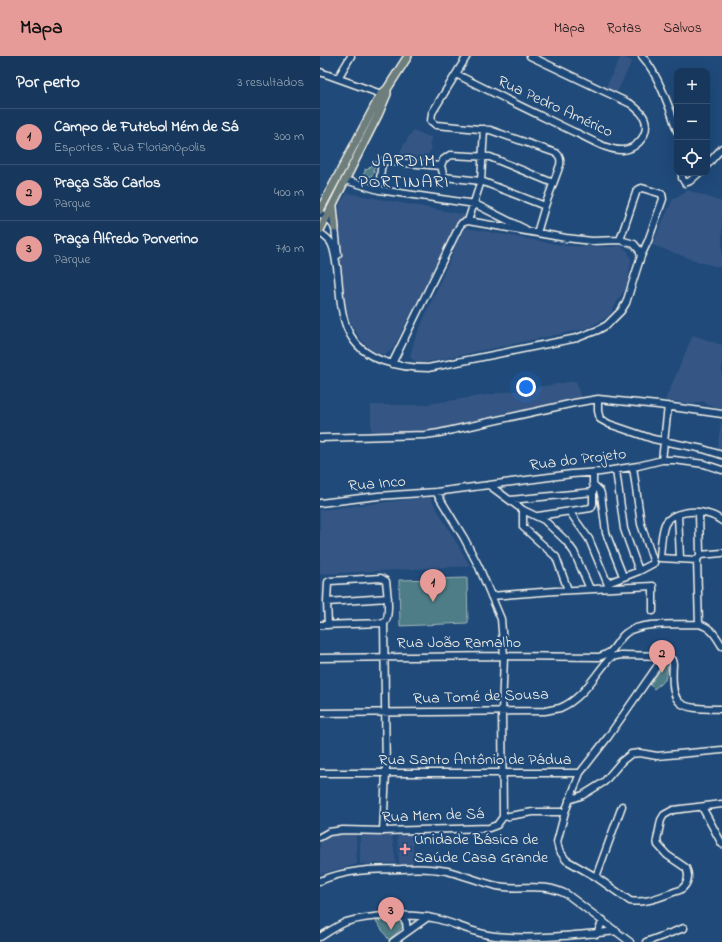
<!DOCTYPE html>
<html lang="pt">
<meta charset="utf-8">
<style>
:root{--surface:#17385c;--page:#244365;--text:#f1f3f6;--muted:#9eacbb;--line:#365272;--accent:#e69b98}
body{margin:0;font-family:"Indie Flower",sans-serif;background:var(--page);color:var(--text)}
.controls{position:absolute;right:12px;top:12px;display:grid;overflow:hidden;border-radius:8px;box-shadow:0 4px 16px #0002}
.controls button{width:36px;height:36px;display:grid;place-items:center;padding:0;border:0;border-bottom:1px solid var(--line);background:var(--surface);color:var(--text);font:20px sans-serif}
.you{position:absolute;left:206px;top:331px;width:14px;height:14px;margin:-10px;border:3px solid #fff;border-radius:50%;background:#1a73e8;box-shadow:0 0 0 6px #1a73e833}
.badge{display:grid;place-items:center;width:26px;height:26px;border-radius:50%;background:var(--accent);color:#111;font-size:13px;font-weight:700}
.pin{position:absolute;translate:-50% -33px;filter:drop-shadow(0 1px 2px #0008)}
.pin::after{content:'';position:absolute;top:21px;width:14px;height:12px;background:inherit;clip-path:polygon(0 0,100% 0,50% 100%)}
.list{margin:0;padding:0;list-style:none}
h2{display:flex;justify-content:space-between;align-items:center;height:52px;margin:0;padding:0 16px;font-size:17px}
h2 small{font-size:13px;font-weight:400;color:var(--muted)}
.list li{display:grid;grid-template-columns:26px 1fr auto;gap:12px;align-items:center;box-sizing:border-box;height:56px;padding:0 16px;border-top:1px solid var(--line)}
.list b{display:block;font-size:15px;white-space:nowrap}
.list p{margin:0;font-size:13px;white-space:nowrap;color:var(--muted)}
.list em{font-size:13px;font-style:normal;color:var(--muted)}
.icon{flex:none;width:22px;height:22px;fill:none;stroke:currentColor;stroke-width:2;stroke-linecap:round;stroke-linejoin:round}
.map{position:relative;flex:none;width:402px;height:886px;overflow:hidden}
header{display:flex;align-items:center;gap:24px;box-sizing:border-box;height:56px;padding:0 20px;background:var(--accent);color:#111}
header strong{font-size:19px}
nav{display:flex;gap:22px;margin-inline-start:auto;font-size:14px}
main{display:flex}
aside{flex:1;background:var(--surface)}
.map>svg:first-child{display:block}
.built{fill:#345684}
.green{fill:#4f7d87;stroke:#a2b7b8}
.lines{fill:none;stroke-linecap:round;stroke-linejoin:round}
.minor-casing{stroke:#f4f1e8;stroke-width:9}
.major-casing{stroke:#f4f1e8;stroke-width:10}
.minor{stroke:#1f4a7a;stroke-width:6}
.major{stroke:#6d7e7c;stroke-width:7}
.poi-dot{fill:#ff9aa2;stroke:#1f4a7a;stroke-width:1.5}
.labels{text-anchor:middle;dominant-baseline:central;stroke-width:4;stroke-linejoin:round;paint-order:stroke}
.street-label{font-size:16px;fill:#f4f1e8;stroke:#1f4a7a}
.poi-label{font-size:16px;fill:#f4f1e8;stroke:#1f4a7a;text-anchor:start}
.quarter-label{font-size:18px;letter-spacing:1px;fill:#f4f1e8;stroke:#1f4a7a}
</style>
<header>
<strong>Mapa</strong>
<nav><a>Mapa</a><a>Rotas</a><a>Salvos</a></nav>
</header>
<main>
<aside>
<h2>Por perto<small>3 resultados</small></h2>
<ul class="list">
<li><span class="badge">1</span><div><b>Campo de Futebol Mém de Sá</b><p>Esportes · Rua Florianópolis</p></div><em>300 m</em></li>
<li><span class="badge">2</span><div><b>Praça São Carlos</b><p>Parque</p></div><em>400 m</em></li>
<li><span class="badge">3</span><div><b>Praça Alfredo Porverino</b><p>Parque</p></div><em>710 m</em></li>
</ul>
</aside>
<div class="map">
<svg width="402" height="886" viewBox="0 0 402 886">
<rect width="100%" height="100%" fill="#1f4a7a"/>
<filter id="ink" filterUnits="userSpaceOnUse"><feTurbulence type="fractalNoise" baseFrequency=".025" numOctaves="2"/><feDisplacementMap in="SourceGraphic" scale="8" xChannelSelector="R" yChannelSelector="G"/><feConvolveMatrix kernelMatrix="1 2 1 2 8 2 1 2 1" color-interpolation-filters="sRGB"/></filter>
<g filter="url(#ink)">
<path class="built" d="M301,0l11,5 -15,31 -11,-5z
M93,74l19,8 -3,6 3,4 -8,12 -25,-7z
M368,134l34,12v66l-22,-6 -48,-17 21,-46z
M27,137l120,22 -12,12 -63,123 -7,4h-7l-10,-7 -9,-10 -8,-14 -5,-16 -7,-60 1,-43z
M147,172l100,18 45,1 8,-1 8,5 3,9 -4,25 -18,31 -21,12 -170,36 -8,-7 4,-16 49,-111z
M373,279l29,10v63l-14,-3 -5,-4 -10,3 -28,-4z
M256,325l5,19 -156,32 -54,1v-28h51z
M401,365h1v32l-5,-2z
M110,441l40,69 -150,8v-64z
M77,777h16v32l-14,-1z
M25,778l11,1 1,29 -37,10v-33l12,-5z
M40,778l32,1 4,28 -36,1z"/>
<path class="green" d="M56,105l2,2 -5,6 2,3 -5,5 -4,-2 -3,4 -3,-1 5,-6v-3l2,1z
M147,522l1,45 -68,3 -1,-46z
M345,608l3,3 -3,13 -11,9 -5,-5z
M74,863l9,3 1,4 -15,14 -13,-19z"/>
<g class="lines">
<g class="minor-casing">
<path id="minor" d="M147,0l-35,57 -1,8 5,4 54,5 66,23c4,3 5,6 4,12l-15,41 -8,27
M322,0c15,16 29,54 35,75
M0,16l64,23
M136,18c39,20 79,39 118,58 15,6 33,19 49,18 12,-1 23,-12 23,-24 0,-11 -8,-16 -15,-22l-101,-48
M18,22l13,-22
M387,109l15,-17
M362,117v5l3,5 5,-2 9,-8
M25,124l34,10 96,14 50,25
M59,134l2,-21 2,-8 58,5
M225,150l-64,-25 -37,-4 -3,-11 2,-6 7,-5 40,2 63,26
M0,158l7,2 8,12 3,27
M148,165l13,-40 3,-52
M0,177c4,3 9,6 11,10 4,7 4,16 6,24 5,39 1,78 46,94 15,5 29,7 45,7l149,-30 21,-8 9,-5 14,-14 5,-8 15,-47 7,-15 15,-42 -1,-5 -20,-6 -5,2 -17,50
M72,308l67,-137 3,-4 6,-2 98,17 26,3 28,-1 14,4 5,6 2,6
M278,343v12l2,8 9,5 44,15 50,10 19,6
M0,382l105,-3 14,-2 135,-30 24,-4 60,6 64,9
M342,404l6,-54
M296,414l8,59 15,42
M273,417v11l7,7 1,3 5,39 17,43
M169,429l34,25 21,10 22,21 8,11 16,37
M190,444l83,-8
M0,447l58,-7 58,-4 136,-18 28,-2 38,-6 24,-6h12l30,4 18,6
M203,454v17l33,30 12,33
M249,455l20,28 20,48
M379,457l1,42
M358,459l2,43
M218,460l53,-8 2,-4v-15
M379,501l1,-2 22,-2
M288,527l31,-12 15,-8 -13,-39 -8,-57
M171,540l64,-5 98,-5v25
M7,546l61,-4
M379,568l-2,-64 -37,-2c1,-11 1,-24 5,-34 7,-13 31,-14 43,-10 5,1 10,4 14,7
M0,569l64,-2
M8,569l-1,-23 1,-20 2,-1 51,-3 5,3c1,9 5,37 -2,42
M0,602l184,-2 95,1c3,-1 8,-3 11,-5 6,-5 9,-14 16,-19 16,-12 53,-8 73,-9 13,4 16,11 23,22
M0,657l225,-2c5,-1 10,-2 15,-3 24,-10 35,-34 51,-51l10,-2 46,1 5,4 1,4c-3,46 8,44 49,45
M0,717h260l28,-36 57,-82
M260,717l-15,39 -8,30 2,8 7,10 30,17 34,24c17,3 34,-6 50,-11 8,-5 10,-14 6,-22l-19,-13 -9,-10 -1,-5 4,-20 3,-5 9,-5 49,-6
M249,744l14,-5 21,-13 18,-21 9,-7 9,-1 17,3 65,-6
M382,751l20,37
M183,761l30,-5h32
M63,775l3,-58 -2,-150
M0,781l9,-5 14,-2 40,1 106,-3 8,-3 6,-8 -1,-105 2,-56 -3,-37 -22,-52 -15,-29 -28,-46
M276,821l26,-71
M0,825c25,-11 53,-12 81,-12 15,-1 30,-1 46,2 17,4 33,11 50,15 26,5 45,-5 71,9l62,47
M81,860l5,6 1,9
M277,878l6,-14
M0,881c8,-5 17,-11 26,-15 23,-7 68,-9 91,-3 20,5 38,15 58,17 40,4 82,-1 122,-5
M73,886l35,-25
M326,886l38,-14"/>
</g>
<g class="major-casing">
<path id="major" d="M13,150l2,22
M0,154l61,-116 6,-5 21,-33
M0,174l58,-115 9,-21v-5"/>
</g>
<use href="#minor" class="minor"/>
<use href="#major" class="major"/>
</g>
</g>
<path class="poi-dot" d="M83 787h4v4h4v4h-4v4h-4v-4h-4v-4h4z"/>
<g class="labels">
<g class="street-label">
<text transform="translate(235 51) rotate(25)">Rua Pedro Américo</text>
<text transform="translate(258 404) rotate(-7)">Rua do Projeto</text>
<text transform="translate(57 428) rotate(-5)">Rua Inco</text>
<text x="139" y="587">Rua João Ramalho</text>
<text transform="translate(161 641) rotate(-2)">Rua Tomé de Sousa</text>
<text x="155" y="704">Rua Santo Antônio de Pádua</text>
<text transform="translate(113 760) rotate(-2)">Rua Mem de Sá</text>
</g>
<g class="poi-label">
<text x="94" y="784">Unidade Básica de<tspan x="94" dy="18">Saúde Casa Grande</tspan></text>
</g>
<g class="quarter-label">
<text x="84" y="106">JARDIM<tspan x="84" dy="21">PORTINARI</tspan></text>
</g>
</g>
</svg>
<div class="controls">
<button>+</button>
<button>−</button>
<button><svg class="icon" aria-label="locate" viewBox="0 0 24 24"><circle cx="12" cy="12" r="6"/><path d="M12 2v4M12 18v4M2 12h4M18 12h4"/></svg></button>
</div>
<div class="you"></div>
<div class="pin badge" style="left:113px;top:546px">1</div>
<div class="pin badge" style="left:342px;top:617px">2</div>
<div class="pin badge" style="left:71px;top:874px">3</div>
</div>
</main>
